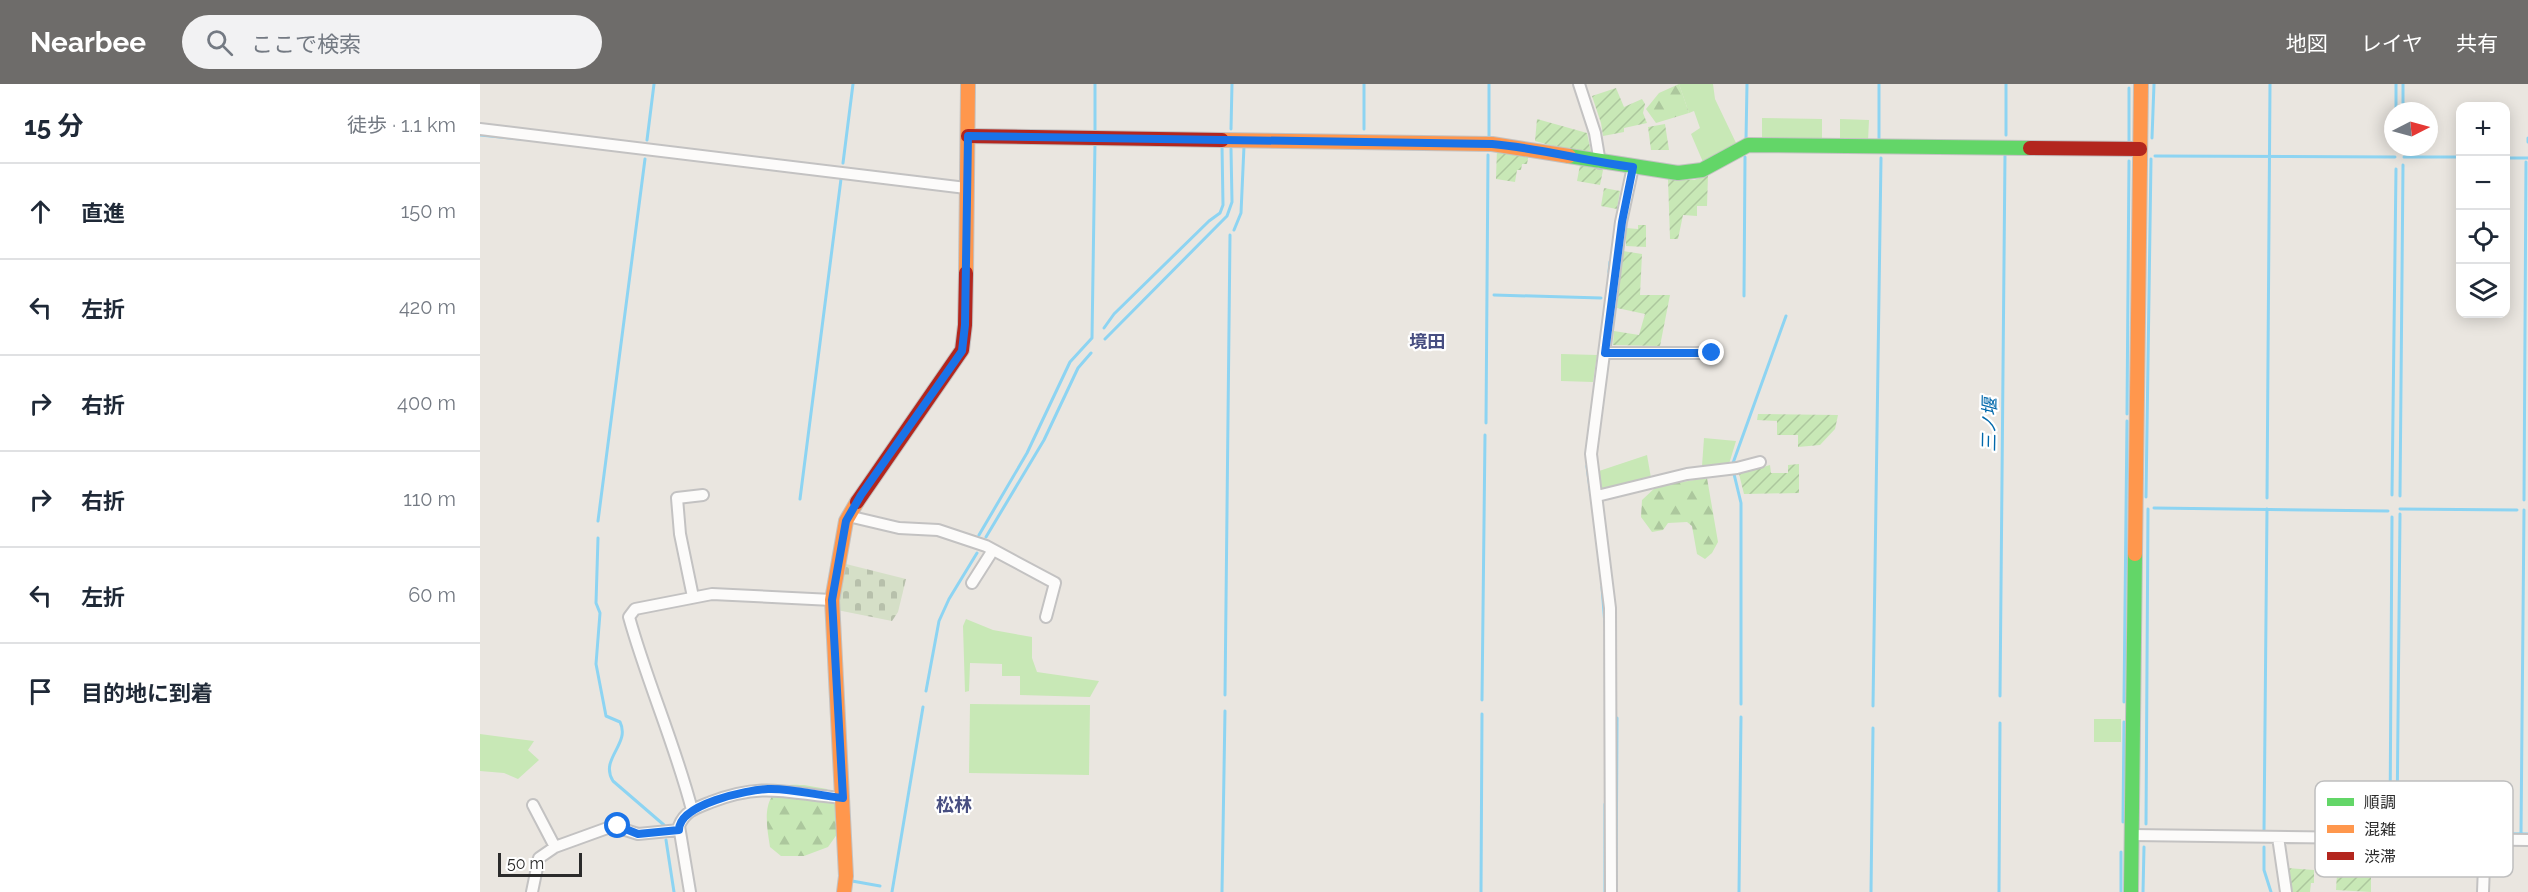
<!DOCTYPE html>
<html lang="ja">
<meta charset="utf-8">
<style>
:root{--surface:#fff;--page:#f2f2f3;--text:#1f2937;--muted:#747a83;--line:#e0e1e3;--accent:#6e6c6a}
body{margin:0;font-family:Raleway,"Noto Sans JP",sans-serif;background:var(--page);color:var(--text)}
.controls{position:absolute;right:18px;top:18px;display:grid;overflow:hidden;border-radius:12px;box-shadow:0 3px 15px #0003}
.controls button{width:54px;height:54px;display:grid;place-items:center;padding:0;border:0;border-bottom:2px solid var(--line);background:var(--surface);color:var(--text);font:30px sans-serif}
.compass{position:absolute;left:1904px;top:18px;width:54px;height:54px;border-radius:50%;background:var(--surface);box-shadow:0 3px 15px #0003;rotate:84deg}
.scale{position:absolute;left:18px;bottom:15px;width:84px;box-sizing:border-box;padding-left:6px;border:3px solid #2b2b2b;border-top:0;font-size:16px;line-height:21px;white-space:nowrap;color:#2b2b2b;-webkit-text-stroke:4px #fff;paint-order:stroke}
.stop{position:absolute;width:18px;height:18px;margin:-14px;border:4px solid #1a73e8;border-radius:50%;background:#fff}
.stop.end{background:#1a73e8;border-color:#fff;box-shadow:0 2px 6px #0008}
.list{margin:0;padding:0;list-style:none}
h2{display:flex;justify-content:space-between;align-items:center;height:78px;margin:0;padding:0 24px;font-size:26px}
h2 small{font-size:20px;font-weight:400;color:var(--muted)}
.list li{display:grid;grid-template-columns:39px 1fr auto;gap:18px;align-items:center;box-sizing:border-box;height:96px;padding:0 24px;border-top:2px solid var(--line)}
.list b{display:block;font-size:22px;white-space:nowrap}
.list em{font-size:20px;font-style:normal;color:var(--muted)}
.icon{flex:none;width:33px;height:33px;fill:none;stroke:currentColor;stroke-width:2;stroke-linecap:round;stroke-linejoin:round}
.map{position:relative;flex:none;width:2048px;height:808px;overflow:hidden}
header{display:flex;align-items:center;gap:36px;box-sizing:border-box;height:84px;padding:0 30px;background:var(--accent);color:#fff}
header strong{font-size:28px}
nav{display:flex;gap:33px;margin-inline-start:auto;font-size:21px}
.search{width:420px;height:54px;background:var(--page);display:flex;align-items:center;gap:15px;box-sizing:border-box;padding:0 21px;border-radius:33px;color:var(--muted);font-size:22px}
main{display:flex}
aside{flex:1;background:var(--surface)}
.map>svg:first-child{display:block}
.grass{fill:#c8e8b6}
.forest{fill:url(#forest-firs)}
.cemetery{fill:url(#cemetery-stones)}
.garden{fill:url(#garden-furrows)}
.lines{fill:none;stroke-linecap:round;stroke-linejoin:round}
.stream{stroke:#8dd4f2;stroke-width:3}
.street-casing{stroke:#c3c2c2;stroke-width:14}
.fast-casing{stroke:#c3c2c2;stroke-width:16}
.slow-casing{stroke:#c3c2c2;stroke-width:16}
.jam-casing{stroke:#c3c2c2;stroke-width:16}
.street{stroke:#fcfbfa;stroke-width:10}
.fast{stroke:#63d668;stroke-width:14}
.slow{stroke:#ff974d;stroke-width:14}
.jam{stroke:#b3261e;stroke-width:14}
.route{stroke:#1a73e8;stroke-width:8}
.labels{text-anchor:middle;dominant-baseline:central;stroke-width:4.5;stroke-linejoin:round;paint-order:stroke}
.neighbourhood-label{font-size:18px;font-weight:bold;fill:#474e81;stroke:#fff}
.water-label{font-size:18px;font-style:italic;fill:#0068ab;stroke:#fff}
.key{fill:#fff;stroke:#bfbfbf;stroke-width:1.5}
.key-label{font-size:16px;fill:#2b2b2b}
</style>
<header>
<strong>Nearbee</strong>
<div class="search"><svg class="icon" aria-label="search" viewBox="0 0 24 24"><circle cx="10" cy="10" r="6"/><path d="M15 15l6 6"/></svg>ここで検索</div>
<nav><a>地図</a><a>レイヤ</a><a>共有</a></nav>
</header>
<main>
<aside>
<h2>15 分<small>徒歩 · 1.1 km</small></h2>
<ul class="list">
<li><svg class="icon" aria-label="ahead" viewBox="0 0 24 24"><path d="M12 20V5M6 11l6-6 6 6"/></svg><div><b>直進</b></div><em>150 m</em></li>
<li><svg class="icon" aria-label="left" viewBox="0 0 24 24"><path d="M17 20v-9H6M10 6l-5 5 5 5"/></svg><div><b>左折</b></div><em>420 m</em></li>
<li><svg class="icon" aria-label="right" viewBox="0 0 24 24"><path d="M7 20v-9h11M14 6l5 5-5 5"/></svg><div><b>右折</b></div><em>400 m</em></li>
<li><svg class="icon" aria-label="right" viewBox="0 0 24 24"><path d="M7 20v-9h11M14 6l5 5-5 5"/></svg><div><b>右折</b></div><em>110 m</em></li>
<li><svg class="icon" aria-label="left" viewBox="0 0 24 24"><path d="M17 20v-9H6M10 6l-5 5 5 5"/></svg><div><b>左折</b></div><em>60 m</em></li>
<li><svg class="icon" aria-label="arrive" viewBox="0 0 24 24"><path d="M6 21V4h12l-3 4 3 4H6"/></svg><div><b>目的地に到着</b></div></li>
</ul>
</aside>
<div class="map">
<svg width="2048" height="808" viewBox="0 0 2048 808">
<defs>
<pattern id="forest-firs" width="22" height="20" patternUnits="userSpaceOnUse" patternTransform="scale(1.5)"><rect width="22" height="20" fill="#c8e8b6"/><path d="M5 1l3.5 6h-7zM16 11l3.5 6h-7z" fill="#acc79d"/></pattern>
<pattern id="cemetery-stones" width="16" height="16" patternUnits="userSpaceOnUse" patternTransform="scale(1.5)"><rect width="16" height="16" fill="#d5dfc7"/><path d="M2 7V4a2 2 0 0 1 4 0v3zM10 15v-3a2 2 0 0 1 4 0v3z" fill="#b7c0ab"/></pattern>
<pattern id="garden-furrows" width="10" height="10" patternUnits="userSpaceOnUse" patternTransform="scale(1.5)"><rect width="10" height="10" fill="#c8e8b6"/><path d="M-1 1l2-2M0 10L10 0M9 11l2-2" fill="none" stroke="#acc79d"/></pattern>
</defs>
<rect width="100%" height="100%" fill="#eae6e0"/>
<path class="grass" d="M1199,0h34l2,15 22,46 -34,17 -12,-28 9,-6 -6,-17 -5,2z
M1282,34l60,1v21l-60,-2z
M1360,35l29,1 -1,21 -28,-1z
M1081,270l36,1 -4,27 -32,-1z
M1224,354l32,3 -7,23 -27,2z
M1167,371l4,23 -49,13 -3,-20z
M486,535l27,11 39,7v21l5,14 62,9 -9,16 -70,-2v-19h-18v-12l-32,-1 -1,28 -4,1 -2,-66z
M490,620l120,1 -1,70 -120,-2z
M1614,635h27v23h-27z
M0,650l54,7 -6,9 11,10 -21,19 -14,-6 -24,-2z"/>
<path class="forest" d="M1199,0l10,29 -33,10 -10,-14 13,-16z
M1227,394l11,64 -6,11 -7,6 -8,-5 -5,-28 -5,-4 -19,1 -5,7 -11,2 -11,-15 1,-17 15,-14z
M324,701l23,4 14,20 -3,24 -10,14 -24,9h-23l-11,-9c-3,-20 -10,-51 15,-61 5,-2 14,-1 19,-1z"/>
<path class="cemetery" d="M362,479l64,16 -8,33 -6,9 -55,-11z"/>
<path class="garden" d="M1136,4l8,19 18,-8 3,5 -2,9 4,10 -23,5v4l-21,4 -2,-13 -9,-27z
M1057,35l50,14 5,24 -57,-16z
M1185,40l4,26h-18l-3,-23z
M1017,64l32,5 -2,11h-5l-1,6h-4l-2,12 -19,-3z
M1100,81l23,5 -3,15 -23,-4z
M1228,91l-1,31h-10v10l-14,-1 -5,24h-8l-2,-60 26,1z
M1124,104l16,3 -3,18 -16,-3z
M1158,141h8v22l-20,-1v-18l12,1z
M1143,167l19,3 -2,41h30l-10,51 -47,-1 1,-14 25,4 6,-21 -28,-6z
M1278,330l80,1 -3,14 -15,16 -22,2v-12h-21v-14l-20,-1z
M1319,380v29l-55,1 -5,-20 31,-9 1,8h17v-8z
M1807,784l27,2v13h-3l-1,9h-20z
M1857,790l34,3v15l-35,-2z"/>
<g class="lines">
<path class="stream" d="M1916,27v-27
M1923,27v-27
M751,45l1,-45
M884,45v-45
M615,46v-46
M0,51l40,4
M1526,51v-51
M1009,54v-54
M1672,54l2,-54
M167,56l7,-56
M1266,56l1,-56
M1399,56v-56
M1649,58v-54
M2048,58v-4
M1675,72l240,1
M1924,73h56
M2026,74h22
M363,79l10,-79
M754,146l7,-17 3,-67
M1129,188l1,-10
M1014,211l107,3
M1264,212l1,-139
M624,244l10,-14 95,-93 11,-8 3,-8 -1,-59
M625,255l122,-123 5,-14 -1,-53
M1647,330l2,-253
M1006,339l2,-268
M1253,379l53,-147
M1107,382l4,29
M1254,390l7,29v201
M1912,411l4,-326
M1920,412l3,-331
M1666,413l5,-338
M1787,414l3,-414
M320,415l41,-320
M2044,416l2,-338
M1674,424l234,3
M1920,425l117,1
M118,437l47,-362
M499,451l48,-82 43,-91 22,-24 3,-196
M506,453l58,-97 34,-72 13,-15
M118,454l-2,65 4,10 -4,51 10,52 14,6c11,22 -21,37 -7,59l51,44
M1122,503l3,38
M446,607l13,-70 10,-22 28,-46
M745,611l5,-460
M1520,612l5,-542
M1002,616l3,-265
M1644,618l3,-281
M1393,622l8,-548
M1643,738l1,-100
M1910,739l2,-306
M1666,740l2,-315
M1917,740l3,-310
M1784,748l3,-323
M1865,748l43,1
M1918,749l130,1
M2041,750l3,-324
M186,756l8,52
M1784,763v23l7,22
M372,797l28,5
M412,808l31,-185
M742,808l3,-181
M1001,808l1,-178
M1125,808v-88
M1136,808l1,-174
M1259,808l2,-175
M1391,808l2,-164
M1519,808l1,-169
M1641,808v-40
M1663,808l1,-45"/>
<g class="street-casing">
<path id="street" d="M1099,0l16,49 5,30
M0,45l486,59
M1125,269h112
M1117,412l90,-22 50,-6 23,-6
M368,432l51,12 39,2 48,16 69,37 -9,34
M492,499l21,-33
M213,513l-13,-63 -3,-36 26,-3
M53,721l22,42
M212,726c-17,-66 -45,-128 -63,-193l6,-8 77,-15 120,6
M1652,751l396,5
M1798,753l8,55
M52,808l7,-34 16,-11 58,-21 25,8 41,-4
M210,808l-11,-66c6,-15 17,-18 32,-24 54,-21 78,-8 132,-4
M1131,808l-1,-284 -19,-154 30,-232 12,-55
M2003,808l2,-52"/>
</g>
<g class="fast-casing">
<path id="fast" d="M1089,72l109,17 24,-3 46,-25 282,3
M1651,808l4,-338"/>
</g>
<g class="slow-casing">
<path id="slow" d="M742,56l270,4 77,12
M486,189l2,-189
M1655,470l6,-470
M364,808l2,-16 -14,-276 14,-79 11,-19"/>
</g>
<g class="jam-casing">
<path id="jam" d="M488,52l254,4
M1550,64l110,1
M377,418l105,-152 3,-25 1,-52"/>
</g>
<use href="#street" class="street"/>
<use href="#fast" class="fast"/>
<use href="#slow" class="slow"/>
<use href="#jam" class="jam"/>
</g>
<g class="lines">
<path class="route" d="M138,742l20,8 41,-4c0,-26 68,-40 89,-41 25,-1 50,7 75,9l-11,-198 14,-79 15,-26 101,-144 3,-26 3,-189 524,8c47,4 93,17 141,23l-11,55 -17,131h107"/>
</g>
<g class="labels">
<g class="neighbourhood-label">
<text x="947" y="257">境田</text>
<text x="474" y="720">松林</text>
</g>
<g class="water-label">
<text transform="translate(1509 341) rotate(-89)">三ノ堰</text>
</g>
</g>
<rect x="1835" y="697" width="198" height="96" rx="9" class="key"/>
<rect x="1847" y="714" width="27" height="8" fill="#63d668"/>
<rect x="1847" y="741" width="27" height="8" fill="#ff974d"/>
<rect x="1847" y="768" width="27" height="8" fill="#b3261e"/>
<g class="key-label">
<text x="1884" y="724">順調</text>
<text x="1884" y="751">混雑</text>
<text x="1884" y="778">渋滞</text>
</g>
</svg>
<div class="controls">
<button>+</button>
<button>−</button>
<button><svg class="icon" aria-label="locate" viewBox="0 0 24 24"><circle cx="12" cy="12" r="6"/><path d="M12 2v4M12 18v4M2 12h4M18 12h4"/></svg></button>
<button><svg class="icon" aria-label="layers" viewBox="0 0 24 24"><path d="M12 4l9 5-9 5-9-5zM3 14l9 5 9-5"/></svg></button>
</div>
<svg class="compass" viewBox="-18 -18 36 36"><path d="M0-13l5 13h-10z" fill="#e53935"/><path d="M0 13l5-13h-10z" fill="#747a83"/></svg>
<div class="scale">50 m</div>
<div class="stop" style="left:138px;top:742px"></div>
<div class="stop end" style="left:1232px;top:269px"></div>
</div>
</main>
